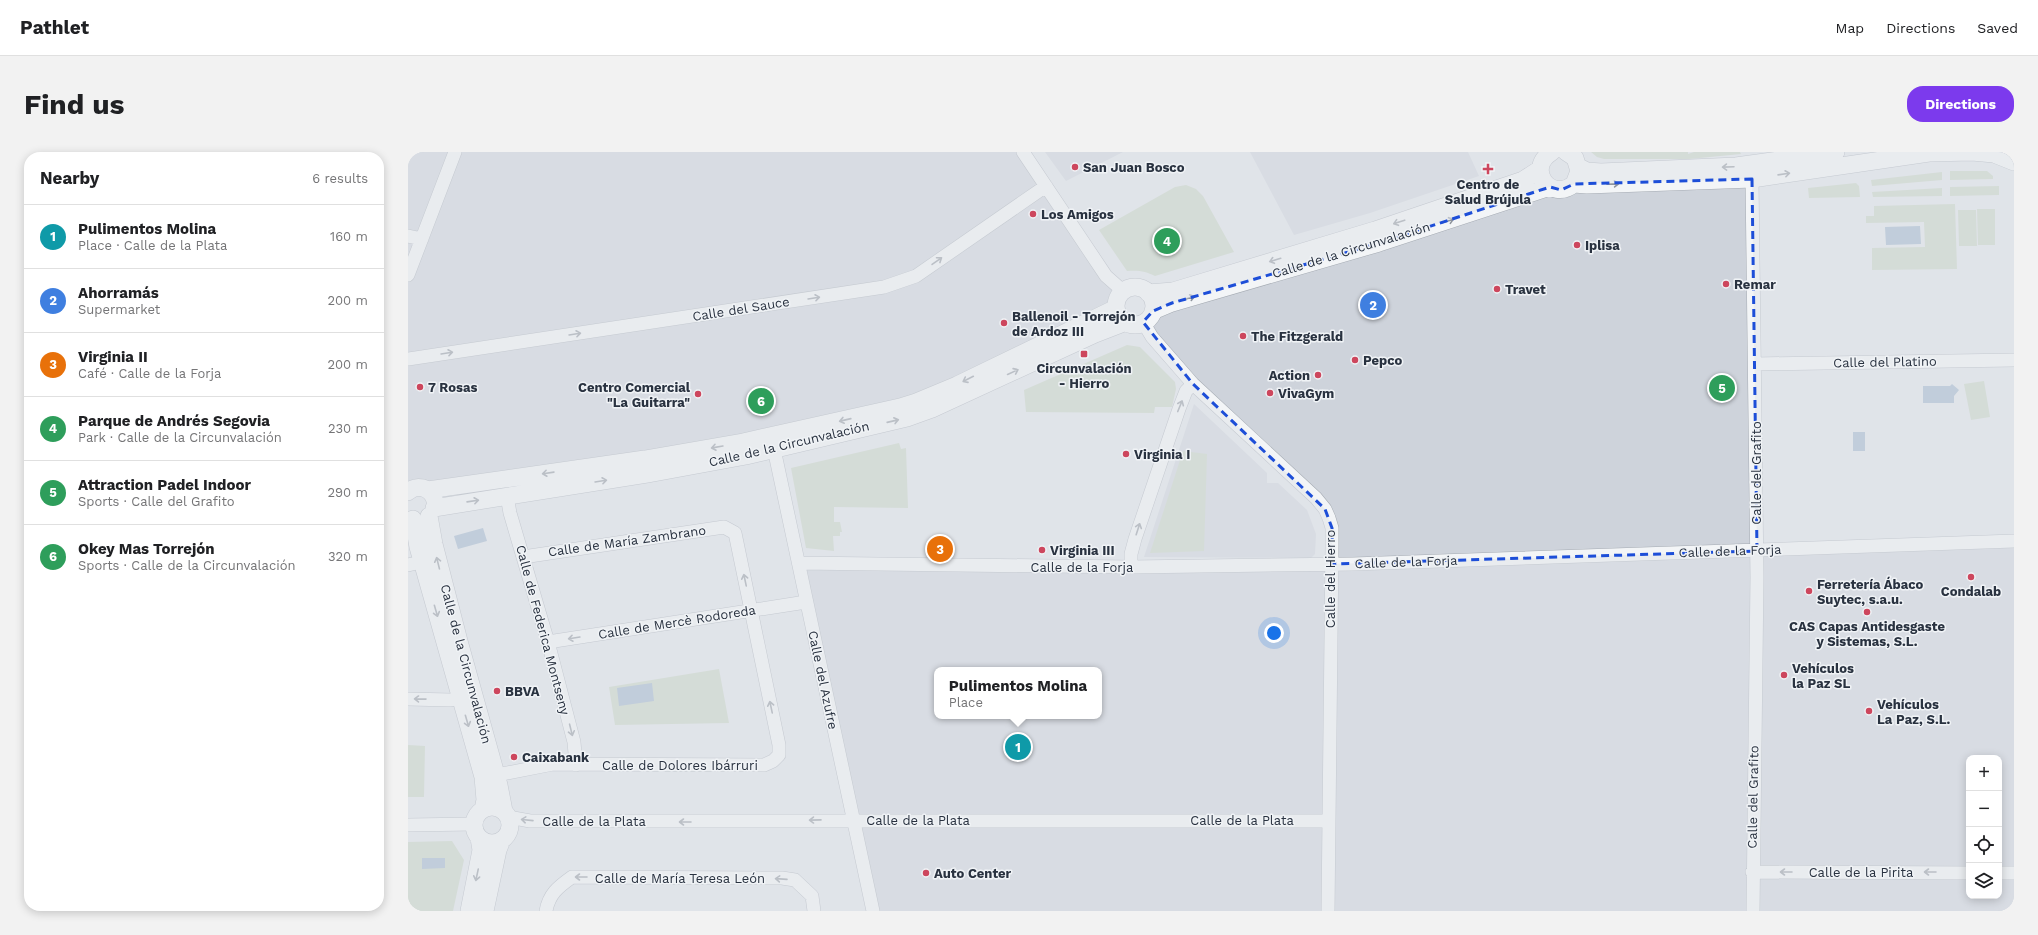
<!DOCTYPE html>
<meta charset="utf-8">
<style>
:root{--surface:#fff;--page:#f2f2f2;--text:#202124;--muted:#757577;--line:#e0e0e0;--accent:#7c3aed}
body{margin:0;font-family:"Work Sans",sans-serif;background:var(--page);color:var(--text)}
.controls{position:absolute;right:12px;bottom:12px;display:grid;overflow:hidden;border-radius:8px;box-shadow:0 2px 10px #0003}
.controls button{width:36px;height:36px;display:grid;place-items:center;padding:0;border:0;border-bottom:1px solid var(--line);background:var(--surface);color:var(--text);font:20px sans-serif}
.you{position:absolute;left:866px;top:481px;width:14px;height:14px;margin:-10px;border:3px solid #fff;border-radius:50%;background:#1a73e8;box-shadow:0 0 0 6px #1a73e833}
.badge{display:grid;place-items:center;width:26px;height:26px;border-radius:50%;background:var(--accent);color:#fff;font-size:13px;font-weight:700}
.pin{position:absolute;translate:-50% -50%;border:2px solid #fff;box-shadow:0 1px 4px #0006}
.popup{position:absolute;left:526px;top:515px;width:168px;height:52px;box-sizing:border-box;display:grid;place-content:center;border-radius:8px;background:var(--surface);filter:drop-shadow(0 1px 3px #0005);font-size:13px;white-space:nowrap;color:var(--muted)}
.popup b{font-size:15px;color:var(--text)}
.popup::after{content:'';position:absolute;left:50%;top:100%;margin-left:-8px;border:8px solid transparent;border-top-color:var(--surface)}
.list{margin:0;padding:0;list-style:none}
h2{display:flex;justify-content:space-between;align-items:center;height:52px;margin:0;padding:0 16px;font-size:17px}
h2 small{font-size:13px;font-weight:400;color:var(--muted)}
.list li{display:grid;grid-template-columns:26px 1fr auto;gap:12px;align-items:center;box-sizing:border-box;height:64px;padding:0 16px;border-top:1px solid var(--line)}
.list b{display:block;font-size:15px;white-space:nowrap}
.list p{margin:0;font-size:13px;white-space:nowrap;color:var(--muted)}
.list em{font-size:13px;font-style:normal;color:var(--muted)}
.icon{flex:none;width:22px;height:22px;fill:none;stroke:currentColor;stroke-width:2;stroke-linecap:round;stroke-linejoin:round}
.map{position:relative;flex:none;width:1606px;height:759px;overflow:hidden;border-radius:16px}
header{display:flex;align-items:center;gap:24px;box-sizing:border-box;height:56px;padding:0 20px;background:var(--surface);border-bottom:1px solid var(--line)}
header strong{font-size:19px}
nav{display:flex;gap:22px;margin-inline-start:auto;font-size:14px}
.intro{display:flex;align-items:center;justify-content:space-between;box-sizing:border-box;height:96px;padding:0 24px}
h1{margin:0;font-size:28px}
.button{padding:10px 18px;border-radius:16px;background:var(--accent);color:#fff;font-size:14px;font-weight:700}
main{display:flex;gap:24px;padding:0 24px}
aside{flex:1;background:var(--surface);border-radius:16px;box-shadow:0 2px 10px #0003}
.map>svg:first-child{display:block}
.built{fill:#ced3db;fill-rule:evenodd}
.green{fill:#c6d3c1}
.water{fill:#9bb2c9}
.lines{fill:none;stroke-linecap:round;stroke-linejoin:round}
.minor-casing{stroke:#a5abb3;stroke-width:14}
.tertiary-casing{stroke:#a5abb3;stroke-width:18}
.minor{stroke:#f3f5f7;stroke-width:13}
.tertiary{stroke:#f3f5f7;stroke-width:17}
.oneway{stroke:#8e949c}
.marked{fill:none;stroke:#1d4ed8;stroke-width:3;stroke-dasharray:8 5;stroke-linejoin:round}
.poi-dot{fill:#cd465d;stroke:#f0f3f6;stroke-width:1.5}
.labels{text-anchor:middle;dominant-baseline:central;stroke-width:3;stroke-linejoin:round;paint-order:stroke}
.poi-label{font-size:13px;font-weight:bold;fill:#293240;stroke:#f0f3f6;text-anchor:start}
.street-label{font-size:13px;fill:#293240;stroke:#f0f3f6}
</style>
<header>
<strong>Pathlet</strong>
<nav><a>Map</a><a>Directions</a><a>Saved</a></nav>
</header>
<div class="intro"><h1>Find us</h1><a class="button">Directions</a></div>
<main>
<aside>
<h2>Nearby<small>6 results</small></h2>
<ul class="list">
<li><span class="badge" style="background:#0f9aa8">1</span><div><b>Pulimentos Molina</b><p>Place · Calle de la Plata</p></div><em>160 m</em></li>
<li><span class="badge" style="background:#3f7fe0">2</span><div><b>Ahorramás</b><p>Supermarket</p></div><em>200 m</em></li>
<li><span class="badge" style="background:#e8710a">3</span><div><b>Virginia II</b><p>Café · Calle de la Forja</p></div><em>200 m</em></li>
<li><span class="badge" style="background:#2e9e5b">4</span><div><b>Parque de Andrés Segovia</b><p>Park · Calle de la Circunvalación</p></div><em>230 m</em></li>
<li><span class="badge" style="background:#2e9e5b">5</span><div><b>Attraction Padel Indoor</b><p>Sports · Calle del Grafito</p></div><em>290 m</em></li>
<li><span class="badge" style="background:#2e9e5b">6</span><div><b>Okey Mas Torrejón</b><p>Sports · Calle de la Circunvalación</p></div><em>320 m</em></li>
</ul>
</aside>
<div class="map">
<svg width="1606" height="759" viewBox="0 0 1606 759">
<rect width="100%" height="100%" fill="#e0e4e9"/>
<path class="built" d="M0,0h615l97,143 -4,8 -216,104 -492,85z
M637,0h78l-57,29z
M842,0h218l11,24 -109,37 -76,22z
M1344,27l5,371 257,-9v370h-1141l-74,-348 532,1 -2,-46 -177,-181 -4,-18 3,-4 377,-122zM529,518h162v46h-162zM1561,606h30v138h-30z
M786,252l73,69v10h11l29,27 9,24 -1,20 -4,4 -167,-1z"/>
<path class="green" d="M1183,0h97v2l6,-2h46l1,2 -52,5h-85l-7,-2z
M1542,19h37l6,5v3l-43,1z
M1534,20v8l-70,6 -1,-6z
M1448,31l3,3 1,11 -51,1 -1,-10z
M778,33l10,4 7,7 31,56 -79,24c-9,-5 -17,-6 -28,-5l-28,-41 76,-43z
M1591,34v9l-49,1v-9z
M1534,36v8l-69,1 -1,-5z
M1547,52l2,65 -85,1v-22l53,-1 -1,-25 -58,1v-7h8v-10z
M1569,57h18v36h-17z
M1550,58h18l1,36h-18z
M719,193l13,2 35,35 1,7 -4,18h-17l-1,6 -128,-1 -2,-22z
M1576,229l6,36 -19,3 -7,-36z
M491,291l2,6 5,-1 2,60 -74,-1v15h6l2,10h-2v4h-7l1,15 -28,-3 -15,-80z
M775,299l24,3 -3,97 -54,2z
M311,517l10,54 -114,2 -6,-38z
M0,593l17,1 -1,51h-16z
M44,689l12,19 -11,51h-45v-69z"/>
<path class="water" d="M1512,74l1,18 -35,1 -1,-18z
M1544,232l7,6 -5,6v7h-31v-17h27z
M1445,280h12v19h-12z
M75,376l4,13 -29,8 -4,-13z
M244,531l2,18 -35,5 -2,-18z
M14,706h23v10l-23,1z"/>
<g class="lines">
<g class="minor-casing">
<path id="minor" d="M615,0l83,124 17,15
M1344,27l5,398 -4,334
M0,84l14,3
M0,123l47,-123
M735,170l9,15 41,47 123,114 9,11 4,9 3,10v18l-4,365
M0,207l476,-72 32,-11 130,-90
M1347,212l259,-4
M366,297l99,462
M99,344l3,17 38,129 26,100 2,23
M391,411l332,4 222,-3 661,-23
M0,413l14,-3
M723,415v-13l4,-15 44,-130 7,-18 7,-7
M140,490l258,-40
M0,547l43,1 9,-2
M89,623l56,-11 211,1 9,-4 6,-6v-10l-44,-212 -11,-6 -201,30
M100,665l22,4h798
M0,673l66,-1
M1344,720l217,1
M1591,721h15
M138,759c3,-17 12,-24 26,-34l210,1 13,2 17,16 2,15"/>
</g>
<g class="tertiary-casing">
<path id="tertiary" d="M1144,0c-27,16 -2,51 22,32l5,-13 -4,-13 -9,-6
M1171,15l8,4 14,1 135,-6 100,-14
M1166,32l13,1 165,-6 177,-26 43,-1 22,2 20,8
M708 154a19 19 0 1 1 38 0a19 19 0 1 1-38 0Z
M740,141l25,-2 202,-61 148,-50 17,-11
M745,159l19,-8 207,-60 171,-56
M20,338l217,-31 98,-17 157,-35 16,-5 41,-17 159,-77
M0,340c8,-8 22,-5 26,6
M26,356l213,-34 99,-18 161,-38 25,-9 163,-75 31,-12
M21,364l5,28 25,97 40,144 5,26
M5,367l5,28 65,230 2,23 -2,9
M66 673a18 18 0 1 1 36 0a18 18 0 1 1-36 0Z
M61,759l12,-61 -2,-12
M77,759l13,-61 4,-10"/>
</g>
<use href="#minor" class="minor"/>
<use href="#tertiary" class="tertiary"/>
</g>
<defs><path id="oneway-shaft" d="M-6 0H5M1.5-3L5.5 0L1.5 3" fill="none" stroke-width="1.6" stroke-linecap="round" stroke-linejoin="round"/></defs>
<g class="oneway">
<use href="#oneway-shaft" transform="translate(1320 15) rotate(178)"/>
<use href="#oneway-shaft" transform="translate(1376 22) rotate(-8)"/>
<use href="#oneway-shaft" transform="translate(1205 32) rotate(-2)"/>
<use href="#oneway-shaft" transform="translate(1040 69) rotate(-18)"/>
<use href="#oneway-shaft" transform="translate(991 70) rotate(162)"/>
<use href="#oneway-shaft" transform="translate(867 108) rotate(163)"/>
<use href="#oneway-shaft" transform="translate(529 109) rotate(-35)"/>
<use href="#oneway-shaft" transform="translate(406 146) rotate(-9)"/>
<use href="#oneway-shaft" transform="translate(781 146) rotate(-16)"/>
<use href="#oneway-shaft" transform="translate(167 182) rotate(-9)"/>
<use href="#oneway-shaft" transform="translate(39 201) rotate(-9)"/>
<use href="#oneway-shaft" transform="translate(605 220) rotate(-25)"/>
<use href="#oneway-shaft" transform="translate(560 227) rotate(153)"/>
<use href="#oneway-shaft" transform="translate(772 254) rotate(-68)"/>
<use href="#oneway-shaft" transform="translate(437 268) rotate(167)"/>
<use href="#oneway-shaft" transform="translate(485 269) rotate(-13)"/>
<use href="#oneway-shaft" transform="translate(309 295) rotate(170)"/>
<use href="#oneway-shaft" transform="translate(140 321) rotate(172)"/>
<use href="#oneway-shaft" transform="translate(193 329) rotate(-9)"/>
<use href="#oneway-shaft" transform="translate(65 349) rotate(-8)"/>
<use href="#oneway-shaft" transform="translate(730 377) rotate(-72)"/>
<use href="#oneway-shaft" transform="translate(30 411) rotate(-104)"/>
<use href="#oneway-shaft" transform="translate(337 428) rotate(-102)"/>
<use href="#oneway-shaft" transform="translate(28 459) rotate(74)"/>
<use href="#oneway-shaft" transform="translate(166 486) rotate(171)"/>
<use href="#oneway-shaft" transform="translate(12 547) rotate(-179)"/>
<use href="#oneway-shaft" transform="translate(363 555) rotate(-102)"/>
<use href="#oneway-shaft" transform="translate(59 569) rotate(74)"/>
<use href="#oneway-shaft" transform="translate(163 578) rotate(76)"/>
<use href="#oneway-shaft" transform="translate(119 668) rotate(-174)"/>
<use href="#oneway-shaft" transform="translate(407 668) rotate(179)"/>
<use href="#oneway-shaft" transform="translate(277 670) rotate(180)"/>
<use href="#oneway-shaft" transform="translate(1378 720) rotate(-180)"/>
<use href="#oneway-shaft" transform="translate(1522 720) rotate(-180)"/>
<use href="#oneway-shaft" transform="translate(69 723) rotate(102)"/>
<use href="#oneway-shaft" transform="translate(173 725) rotate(-180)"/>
<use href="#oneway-shaft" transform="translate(373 727) rotate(-176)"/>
</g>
<path d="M0 0H1606V759H0ZM1344,27l5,372 -425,13v-36l-7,-19 -132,-125 -50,-62 10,-11 19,-8 207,-60 171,-56 11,3 13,-6z" fill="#e0e4e9" fill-opacity=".55" fill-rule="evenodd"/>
<path class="marked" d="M1344,27l5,372 -425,13v-36l-7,-19 -132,-125 -50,-62 10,-11 19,-8 207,-60 171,-56 11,3 13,-6z"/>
<g class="poi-dot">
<circle cx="667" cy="15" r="4"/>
<path d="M1078 11h4v4h4v4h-4v4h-4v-4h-4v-4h4z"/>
<circle cx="625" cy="62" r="4"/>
<circle cx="1169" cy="93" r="4"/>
<circle cx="1318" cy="132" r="4"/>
<circle cx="1089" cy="137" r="4"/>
<circle cx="596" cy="171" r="4"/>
<circle cx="835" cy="184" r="4"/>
<rect x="672" y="198" width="8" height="8" rx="2"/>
<circle cx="947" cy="208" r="4"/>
<circle cx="910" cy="223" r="4"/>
<circle cx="12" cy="235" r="4"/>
<circle cx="862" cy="241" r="4"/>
<circle cx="290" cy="242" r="4"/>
<circle cx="718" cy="302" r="4"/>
<circle cx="634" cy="398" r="4"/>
<circle cx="1563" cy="425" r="4"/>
<circle cx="1401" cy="439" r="4"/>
<circle cx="1459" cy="460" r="4"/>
<circle cx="1376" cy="523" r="4"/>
<circle cx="89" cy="539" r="4"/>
<circle cx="1461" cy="559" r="4"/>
<circle cx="106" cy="605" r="4"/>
<circle cx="518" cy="721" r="4"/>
</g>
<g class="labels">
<g class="poi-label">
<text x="675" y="15">San Juan Bosco</text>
<text x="1080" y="32" text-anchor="middle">Centro de<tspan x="1080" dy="15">Salud Brújula</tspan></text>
<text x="633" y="62">Los Amigos</text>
<text x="1177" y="93">Iplisa</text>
<text x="1326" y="132">Remar</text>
<text x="1097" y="137">Travet</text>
<text x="604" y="164">Ballenoil - Torrejón<tspan x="604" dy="15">de Ardoz III</tspan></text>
<text x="843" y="184">The Fitzgerald</text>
<text x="955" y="208">Pepco</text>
<text x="676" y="216" text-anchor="middle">Circunvalación<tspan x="676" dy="15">- Hierro</tspan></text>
<text x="902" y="223" text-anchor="end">Action</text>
<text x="20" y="235">7 Rosas</text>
<text x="282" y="235" text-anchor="end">Centro Comercial<tspan x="282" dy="15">"La Guitarra"</tspan></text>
<text x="870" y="241">VivaGym</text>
<text x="726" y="302">Virginia I</text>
<text x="642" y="398">Virginia III</text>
<text x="1409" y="432">Ferretería Ábaco<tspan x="1409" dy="15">Suytec, s.a.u.</tspan></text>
<text x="1563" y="439" text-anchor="middle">Condalab</text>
<text x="1459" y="474" text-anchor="middle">CAS Capas Antidesgaste<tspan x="1459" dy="15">y Sistemas, S.L.</tspan></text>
<text x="1384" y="516">Vehículos<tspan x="1384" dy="15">la Paz SL</tspan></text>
<text x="97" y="539">BBVA</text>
<text x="1469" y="552">Vehículos<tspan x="1469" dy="15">La Paz, S.L.</tspan></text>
<text x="114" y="605">Caixabank</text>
<text x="526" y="721">Auto Center</text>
</g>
<g class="street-label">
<text transform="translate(943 98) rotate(-17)">Calle de la Circunvalación</text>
<text transform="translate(333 157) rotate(-9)">Calle del Sauce</text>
<text transform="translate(1477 210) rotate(-1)">Calle del Platino</text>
<text transform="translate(381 292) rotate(-13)">Calle de la Circunvalación</text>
<text transform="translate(1348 321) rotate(-90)">Calle del Grafito</text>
<text transform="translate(219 389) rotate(-8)">Calle de María Zambrano</text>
<text transform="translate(1322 399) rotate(-2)">Calle de la Forja</text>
<text transform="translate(998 410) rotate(-2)">Calle de la Forja</text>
<text x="674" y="415">Calle de la Forja</text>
<text transform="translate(922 427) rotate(-90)">Calle del Hierro</text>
<text transform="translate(269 470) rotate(-9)">Calle de Mercè Rodoreda</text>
<text transform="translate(135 478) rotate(75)">Calle de Federica Montseny</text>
<text transform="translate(58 512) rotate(75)">Calle de la Circunvalación</text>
<text transform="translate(415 528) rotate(78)">Calle del Azufre</text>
<text x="272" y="613">Calle de Dolores Ibárruri</text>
<text transform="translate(1345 645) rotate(-89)">Calle del Grafito</text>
<text x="510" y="668">Calle de la Plata</text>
<text x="834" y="668">Calle de la Plata</text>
<text x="186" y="669">Calle de la Plata</text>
<text x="1453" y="720">Calle de la Pirita</text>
<text x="272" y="726">Calle de María Teresa León</text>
</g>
</g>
</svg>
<div class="controls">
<button>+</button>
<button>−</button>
<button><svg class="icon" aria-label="locate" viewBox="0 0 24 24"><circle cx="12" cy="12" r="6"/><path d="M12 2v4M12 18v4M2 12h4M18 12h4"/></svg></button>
<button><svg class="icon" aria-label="layers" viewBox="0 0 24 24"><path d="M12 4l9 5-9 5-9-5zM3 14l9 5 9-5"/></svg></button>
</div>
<div class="you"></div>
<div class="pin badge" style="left:610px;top:595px;background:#0f9aa8">1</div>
<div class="popup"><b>Pulimentos Molina</b>Place</div>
<div class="pin badge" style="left:965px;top:153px;background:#3f7fe0">2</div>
<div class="pin badge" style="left:532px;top:397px;background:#e8710a">3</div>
<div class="pin badge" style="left:759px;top:89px;background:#2e9e5b">4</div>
<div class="pin badge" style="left:1314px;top:236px;background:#2e9e5b">5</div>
<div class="pin badge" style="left:353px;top:249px;background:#2e9e5b">6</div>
</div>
</main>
